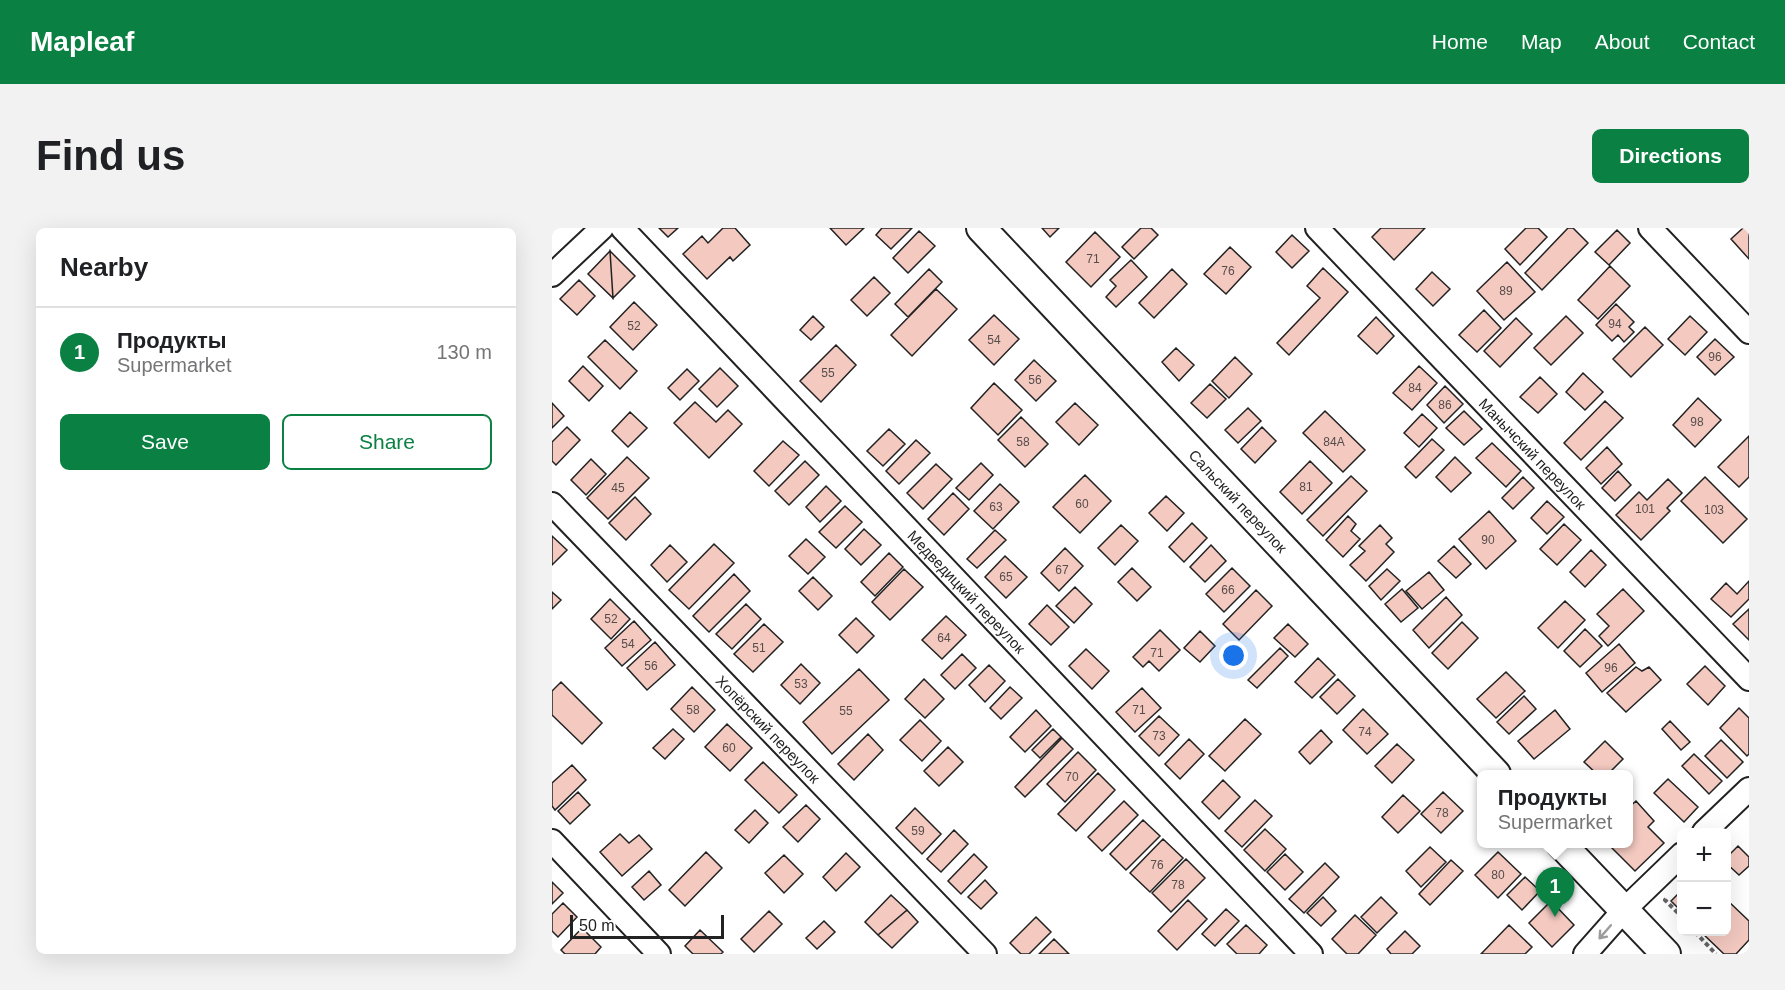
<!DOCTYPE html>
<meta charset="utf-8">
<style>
:root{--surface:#fff;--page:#f2f2f2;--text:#202124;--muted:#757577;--line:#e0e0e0;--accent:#0b8043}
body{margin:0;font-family:Arial,sans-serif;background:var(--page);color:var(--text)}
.controls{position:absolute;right:18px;bottom:18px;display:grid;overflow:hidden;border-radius:9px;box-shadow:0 6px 24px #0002}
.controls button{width:54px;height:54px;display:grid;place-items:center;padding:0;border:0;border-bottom:2px solid var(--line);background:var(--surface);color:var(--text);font:30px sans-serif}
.scale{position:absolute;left:18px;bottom:15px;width:154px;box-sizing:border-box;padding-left:6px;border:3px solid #222;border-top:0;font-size:16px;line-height:21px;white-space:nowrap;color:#222;-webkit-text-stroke:4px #fff;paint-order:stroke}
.you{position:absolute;left:682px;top:428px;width:21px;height:21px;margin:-15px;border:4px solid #fff;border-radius:50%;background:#1a73e8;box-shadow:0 0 0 9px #1a73e833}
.badge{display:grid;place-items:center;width:39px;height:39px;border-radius:50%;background:var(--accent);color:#fff;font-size:20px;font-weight:700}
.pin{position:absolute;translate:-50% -50px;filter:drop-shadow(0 2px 3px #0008)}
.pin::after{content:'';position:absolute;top:32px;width:21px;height:18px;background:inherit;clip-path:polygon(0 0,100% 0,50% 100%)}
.popup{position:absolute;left:925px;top:542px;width:156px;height:78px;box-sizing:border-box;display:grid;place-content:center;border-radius:9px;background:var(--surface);filter:drop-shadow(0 2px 4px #0005);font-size:20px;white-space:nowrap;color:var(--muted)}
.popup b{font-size:22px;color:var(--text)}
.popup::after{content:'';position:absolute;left:50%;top:100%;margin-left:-12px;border:12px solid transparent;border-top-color:var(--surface)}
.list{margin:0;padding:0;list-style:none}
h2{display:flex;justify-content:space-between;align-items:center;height:78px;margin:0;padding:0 24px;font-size:26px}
h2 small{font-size:20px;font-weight:400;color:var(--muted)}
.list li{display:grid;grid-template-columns:39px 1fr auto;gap:18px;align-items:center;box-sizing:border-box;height:90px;padding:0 24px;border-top:2px solid var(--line)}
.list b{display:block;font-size:22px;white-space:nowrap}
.list p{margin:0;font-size:20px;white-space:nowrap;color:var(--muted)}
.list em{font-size:20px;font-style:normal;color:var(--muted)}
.actions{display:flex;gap:12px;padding:18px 24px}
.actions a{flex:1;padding:14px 0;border:2px solid var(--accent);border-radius:9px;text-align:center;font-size:21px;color:var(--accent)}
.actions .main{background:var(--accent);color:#fff}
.map{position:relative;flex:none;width:1197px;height:726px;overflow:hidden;border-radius:9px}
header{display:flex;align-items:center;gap:36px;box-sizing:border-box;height:84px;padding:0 30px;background:var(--accent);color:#fff}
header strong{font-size:28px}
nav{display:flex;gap:33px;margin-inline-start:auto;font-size:21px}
.intro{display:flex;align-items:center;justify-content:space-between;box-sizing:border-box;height:144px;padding:0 36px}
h1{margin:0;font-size:42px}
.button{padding:15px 27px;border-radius:9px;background:var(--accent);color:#fff;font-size:21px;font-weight:700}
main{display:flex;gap:36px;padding:0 36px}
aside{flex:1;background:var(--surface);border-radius:9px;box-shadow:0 6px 24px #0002}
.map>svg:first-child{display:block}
.building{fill:#f3c9c0;stroke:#222;stroke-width:1.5}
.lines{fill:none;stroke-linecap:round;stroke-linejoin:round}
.minor-casing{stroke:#222;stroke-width:26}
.major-casing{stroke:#222;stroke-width:32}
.path{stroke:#646464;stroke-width:4;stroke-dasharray:4.5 3;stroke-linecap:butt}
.minor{stroke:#fff;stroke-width:22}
.major{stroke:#fff;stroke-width:28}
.oneway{stroke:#9c9c9c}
.labels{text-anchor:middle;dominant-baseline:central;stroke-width:4.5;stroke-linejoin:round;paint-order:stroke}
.number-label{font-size:12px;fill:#564c4a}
.street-label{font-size:15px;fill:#222;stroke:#fff}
</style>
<header>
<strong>Mapleaf</strong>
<nav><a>Home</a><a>Map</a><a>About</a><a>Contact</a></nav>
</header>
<div class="intro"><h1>Find us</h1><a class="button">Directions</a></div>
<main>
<aside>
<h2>Nearby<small></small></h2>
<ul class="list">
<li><span class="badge">1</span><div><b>Продукты</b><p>Supermarket</p></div><em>130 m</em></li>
</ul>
<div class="actions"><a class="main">Save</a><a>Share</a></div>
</aside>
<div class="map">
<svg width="1197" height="726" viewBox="0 0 1197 726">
<rect width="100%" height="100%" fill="#fff"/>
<path class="building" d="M107,0h19l-10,9z
M171,0h12l15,17 -17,16 -3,-4 -23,22 -24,-25 19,-18 6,7z
M278,0h34l-18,17z
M330,0h30l-21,21 -15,-14z
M490,0h17l-9,9z
M589,0h10l7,7 -24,24 -12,-12z
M829,0h44l-31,32 -22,-23z
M974,0h12l9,9 -27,28 -15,-16z
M1016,0h5l15,15 -46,47 -17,-17z
M1191,0h6v31l-18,-20z
M1065,2l13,13 -21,22 -14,-13z
M367,3l16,15 -27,27 -15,-15z
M543,4l25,25 -29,30 -25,-25z
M740,7l17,16 -17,17 -16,-16z
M678,19l21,20 -25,27 -22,-20z
M58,23l25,25 -22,22z
M58,23l3,47 -25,-24z
M579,32l16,17 -31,30 -10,-10 10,-11 -6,-6z
M955,34l28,30 -31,28 -27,-29z
M1058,38l20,20 -32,33 -20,-19z
M771,40l25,24 -59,63 -12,-12 43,-45 -13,-12z
M377,41l13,13 -34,35 -13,-13z
M620,41l15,15 -33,34 -15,-15z
M880,44l18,17 -17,17 -17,-17z
M322,49l16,16 -23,23 -16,-16z
M27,52l16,16 -18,19 -17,-16z
M384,61l21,20 -45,47 -21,-21z
M82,74l23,23 -24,25 -23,-23z
M1064,76l18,18 -5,5 5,5 -10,10 -6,-7 -6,6 -16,-16z
M932,82l17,18 -24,24 -18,-17z
M442,87l25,24 -25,26 -25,-25z
M261,88l11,11 -13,13 -11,-10z
M1014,88l17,17 -32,32 -17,-17z
M1138,88l17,16 -22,23 -17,-16z
M824,89l18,19 -17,18 -19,-18z
M964,90l16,16 -32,33 -16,-16z
M1093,99l18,18 -32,32 -18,-18z
M1163,111l19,18 -19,18 -18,-18z
M53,112l32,31 -17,18 -32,-32z
M284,117l20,20 -35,37 -21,-21z
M624,120l18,17 -15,16 -17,-19z
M683,129l17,17 -23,24 -17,-17z
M482,132l22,21 -20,20 -21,-21z
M31,138l20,20 -14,15 -20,-20z
M867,138l18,17 -25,27 -19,-17z
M168,140l18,18 -21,21 -18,-18z
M135,141l12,12 -19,19 -12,-12z
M1031,145l20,19 -18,18 -19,-18z
M988,149l17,17 -19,19 -18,-16z
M442,155l28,27 -24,25 -27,-27z
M658,156l16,15 -19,19 -16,-15z
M893,158l18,18 -19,19 -17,-18z
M1146,170l23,22 -26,27 -22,-22z
M1053,173l18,17 -42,42 -17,-17z
M143,174l21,20 12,-12 14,14 -33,34 -35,-35z
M0,175l12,13 -12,12z
M523,175l23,22 -19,20 -23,-23z
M696,180l13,13 -23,22 -13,-13z
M773,183l40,39 -22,22 -40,-39z
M912,183l18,18 -18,16 -18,-17z
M78,184l17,16 -19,19 -16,-16z
M870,186l15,14 -18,19 -15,-14z
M469,189l27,27 -23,23 -27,-27z
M15,199l13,13 -24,25 -4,-4v-19z
M710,199l14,14 -21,22 -14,-14z
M337,201l16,15 -22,22 -16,-15z
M1197,208v41l-10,10 -21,-20z
M880,211l12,11 -28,28 -11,-11z
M364,212l14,13 -31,31 -13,-13z
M231,213l16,14 -30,31 -15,-15z
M940,215l29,28 -15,16 -30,-29z
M1055,219l15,17 -21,20 -15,-16z
M75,229l22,21 -41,41 -21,-21z
M903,229l16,16 -20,19 -15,-15z
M39,231l15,15 -20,21 -15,-15z
M253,233l14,14 -30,30 -14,-14z
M758,233l22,22 -30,31 -22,-22z
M429,235l12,12 -24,25 -13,-12z
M384,236l16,15 -29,30 -16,-16z
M1066,243l13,14 -16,16 -13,-13z
M533,247l26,26 -31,32 -27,-26z
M799,248l16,15 -44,45 -16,-16z
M971,249l11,11 -21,21 -11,-11z
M1153,249l42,42 -24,24 -42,-42z
M1116,251l14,14 -15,15 3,3 -29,29 -25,-25 23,-23 8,8z
M448,256l19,18 -26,27 -19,-18z
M274,258l15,15 -21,21 -14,-15z
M401,265l16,16 -25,26 -16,-16z
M614,268l18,17 -17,18 -18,-18z
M83,269l16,17 -25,26 -17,-17z
M995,273l17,16 -17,17 -16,-16z
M293,278l17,16 -26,26 -17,-16z
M937,283l27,30 -30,28 -27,-30z
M796,288l8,8 -5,7 9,8 -17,18 -17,-17z
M640,295l15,15 -23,24 -15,-15z
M1012,296l17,16 -24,25 -17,-16z
M569,297l17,16 -23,24 -17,-17z
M828,297l12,13 -6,6 8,8 -28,29 -16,-16 15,-14 -6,-5z
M312,301l17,16 -20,20 -16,-16z
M443,302l11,10 -29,28 -10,-9z
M0,308l15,14 -15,15z
M254,311l19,18 -17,17 -19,-18z
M162,316l20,19 -45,46 -20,-19z
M118,317l17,17 -20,20 -16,-17z
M659,317l15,16 -21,21 -15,-15z
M902,318l17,18 -15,14 -18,-17z
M513,320l18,18 -24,25 -18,-18z
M1039,322l15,15 -21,22 -15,-15z
M337,325l14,14 -28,29 -14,-14z
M453,328l22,21 -21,21 -21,-21z
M580,340l19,19 -14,14 -19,-19z
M680,340l18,18 -26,26 -18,-18z
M352,341l19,18 -33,33 -18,-18z
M835,341l13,12 -19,19 -12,-14z
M877,344l15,18 -22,19 -16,-18z
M182,346l16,17 -41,41 -16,-16z
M261,349l19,19 -14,14 -19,-19z
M1197,353v18l-18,18 -20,-18 15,-16 11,11z
M523,359l17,17 -18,19 -18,-17z
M850,361l16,19 -17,14 -16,-18z
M1071,361l21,22 -36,35 -9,-10 10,-10 -12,-12z
M704,362l16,16 -33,34 -16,-16z
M0,364l9,8 -9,9z
M894,369l16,18 -33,33 -16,-18z
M58,371l20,20 -19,20 -20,-20z
M1013,373l20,19 -27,28 -20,-20z
M194,376l15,15 -29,30 -16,-15z
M495,377l22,22 -18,18 -22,-21z
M1197,381v31l-16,-16z
M394,388l20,19 -24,24 -20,-19z
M304,390l18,18 -17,17 -18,-18z
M82,393l17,19 -29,26 -17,-18z
M910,394l16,16 -30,31 -16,-16z
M212,396l19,18 -30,30 -19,-18z
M736,396l20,20 -13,13 -21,-19z
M1033,401l17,17 -22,21 -16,-16z
M608,402l20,20 -21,21 -10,-10 -6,6 -10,-10z
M648,403l15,15 -15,16 -16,-14z
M103,414l20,23 -28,25 -20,-22z
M1067,416l16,19 -33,29 -16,-19z
M728,420l8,8 -31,32 -9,-8z
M534,421l23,22 -17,18 -23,-23z
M410,426l14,14 -21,21 -14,-14z
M766,430l17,17 -23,23 -17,-16z
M249,436l19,19 -20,21 -19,-19z
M437,437l16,16 -20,21 -16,-17z
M1153,438l20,20 -17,19 -21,-21z
M1084,439l6,4 7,-4 12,13 -35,32 -19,-19z
M307,441l30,31 -57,54 -29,-32z
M954,444l19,19 -29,27 -19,-19z
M372,451l20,20 -19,19 -20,-19z
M786,451l17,17 -18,18 -17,-17z
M9,454l41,41 -20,21 -30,-29v-24z
M140,459l23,23 -21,22 -23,-23z
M458,459l12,11 -21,21 -11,-11z
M590,460l19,20 -26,24 -19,-20z
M972,468l12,13 -27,25 -12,-12z
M1187,480l10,10v36l-2,2 -27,-28z
M811,481l25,25 -21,20 -24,-24z
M484,482l15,16 -26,26 -15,-15z
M1003,482l15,19 -36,30 -16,-18z
M607,488l20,19 -20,21 -20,-20z
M693,491l16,15 -36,37 -16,-15z
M368,492l21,21 -19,20 -22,-21z
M1118,493l20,21 -9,8 -19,-21z
M175,496l25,24 -22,23 -25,-24z
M121,501l11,10 -19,20 -12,-11z
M501,501l8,8 -21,21 -8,-8z
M769,502l11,12 -22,22 -11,-12z
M316,506l15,16 -29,30 -16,-16z
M510,510l11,11 -48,48 -10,-10z
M637,511l15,15 -24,25 -15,-15z
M1169,512l22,22 -16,16 -22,-22z
M1053,513l18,18 -15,15h-11l-13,-12z
M845,516l17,16 -22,23 -17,-17z
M396,519l15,15 -24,24 -15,-15z
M526,524l18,18 -31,32 -18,-18z
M1142,526l28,27 -13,13 -27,-28z
M211,534l34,33 -18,18 -34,-33z
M20,537l14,15 -31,30 -3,-4v-23z
M546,545l17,17 -39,41 -18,-17z
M1116,551l30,28 -14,15 -30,-29z
M671,552l17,17 -21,22 -17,-17z
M26,564l12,13 -20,19 -12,-13z
M891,564l20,19 -22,22 -20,-19z
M851,567l17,16 -22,22 -16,-16z
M703,572l17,16 -30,31 -17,-16z
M572,573l14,14 -36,36 -14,-14z
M1084,573l18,20 -6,6 16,16 -29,28 -27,-27h20v-36z
M254,577l14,14 -22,23 -15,-15z
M363,580l26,26 -19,20 -26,-26z
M203,582l13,13 -19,20 -14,-13z
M591,592l17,16 -34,34 -16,-16z
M713,601l21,20 -21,22 -21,-21z
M402,602l14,14 -27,28 -14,-13z
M68,606l9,9 10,-8 13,14 -30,27 -22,-24z
M611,611l20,19 -33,34 -20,-19z
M1186,618l11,11v9l-10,9 -13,-12v-5z
M878,619l16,15 -25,25 -15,-16z
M154,624l16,16 -37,38 -16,-16z
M946,624l23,22 -23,24 -23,-23z
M294,625l14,14 -24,24 -13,-14z
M422,626l13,13 -26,27 -13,-13z
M733,626l18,18 -18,18 -18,-18z
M232,627l19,19 -19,19 -19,-20z
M634,631l19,19 -34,34 -19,-19z
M899,632l12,11 -33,34 -11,-11z
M773,635l14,14 -35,36 -15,-14z
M97,643l12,14 -17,15 -12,-13z
M973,649l15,14 -18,19 -15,-15z
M433,652l12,13 -16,16 -13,-12z
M0,654l11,11 -11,11z
M1130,662v22l-11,-11z
M339,667l16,15 -29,25 -13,-13z
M771,669l13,14 -15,15 -14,-13z
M829,669l16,16 -20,20 -16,-16z
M1174,671l23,22v19l-13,14h-12l-23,-22h25z
M636,672l19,19 -30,31 -19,-19z
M999,673l23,24 -22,22 -23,-24z
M11,675l14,14 -19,20 -6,-6v-17z
M674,681l13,12 -24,25 -13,-12z
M355,682l11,12 -26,26 -14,-13z
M217,683l13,13 -28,28 -13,-13z
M803,687l21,20 -18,19h-11l-15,-15z
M484,689l15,15 -22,22h-8l-11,-11z
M272,693l11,11 -18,17 -11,-11z
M694,697l21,20 -8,9h-22l-10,-10z
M957,697l23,22 -7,7h-44z
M30,700l19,19 -6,7h-30l-4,-4z
M148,702l23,22 -2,2h-28l-8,-8z
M853,703l15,15 -8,8h-21l-4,-5z
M502,711l15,15h-30z"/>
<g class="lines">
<g class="minor-casing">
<g id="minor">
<path id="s1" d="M70,0l689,726"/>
<path id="s2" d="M765,0l432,451"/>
<path d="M1098,0l99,104"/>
<path d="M0,47l50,-47"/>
<path id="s3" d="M0,276l433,450"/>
<path d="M1152,604l45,-43"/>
<path d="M0,613l107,113"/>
<path d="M1033,726l39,-44 58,-56"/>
</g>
</g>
<g class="major-casing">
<g id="major">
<path id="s4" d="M429,0l515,546"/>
<path d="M1009,616l105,110"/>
</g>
</g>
<path class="path" d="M1114,671l-1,1 17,17
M1143,704l21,22"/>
<use href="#minor" class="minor"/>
<use href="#major" class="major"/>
</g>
<defs><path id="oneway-shaft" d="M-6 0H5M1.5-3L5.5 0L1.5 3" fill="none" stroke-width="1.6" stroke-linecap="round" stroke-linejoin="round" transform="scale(1.5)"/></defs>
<use class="oneway" href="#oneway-shaft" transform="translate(1053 704) rotate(131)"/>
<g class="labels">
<g class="number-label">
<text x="541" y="31">71</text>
<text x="676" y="43">76</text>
<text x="954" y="63">89</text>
<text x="1063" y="96">94</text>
<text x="82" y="98">52</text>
<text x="442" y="112">54</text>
<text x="1163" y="129">96</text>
<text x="276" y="145">55</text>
<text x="483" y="152">56</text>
<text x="863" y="160">84</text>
<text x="893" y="177">86</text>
<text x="1145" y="194">98</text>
<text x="471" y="214">58</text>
<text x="782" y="214">84А</text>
<text x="754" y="259">81</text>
<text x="66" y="260">45</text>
<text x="530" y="276">60</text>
<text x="444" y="279">63</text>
<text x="1093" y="281">101</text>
<text x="1162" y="282">103</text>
<text x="936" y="312">90</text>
<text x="510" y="342">67</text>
<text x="454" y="349">65</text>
<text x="676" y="362">66</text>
<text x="59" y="391">52</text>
<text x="392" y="410">64</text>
<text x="76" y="416">54</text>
<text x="207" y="420">51</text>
<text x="605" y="425">71</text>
<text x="99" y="438">56</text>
<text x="1059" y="440">96</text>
<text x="249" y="456">53</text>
<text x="141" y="482">58</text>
<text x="587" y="482">71</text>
<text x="294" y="483">55</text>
<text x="813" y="504">74</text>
<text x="607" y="508">73</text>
<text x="177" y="520">60</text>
<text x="520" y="549">70</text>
<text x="890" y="585">78</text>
<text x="366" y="603">59</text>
<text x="605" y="637">76</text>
<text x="946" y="647">80</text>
<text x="626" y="657">78</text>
</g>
<g class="street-label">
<text stroke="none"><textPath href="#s2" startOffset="312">Манычский переулок</textPath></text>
<text stroke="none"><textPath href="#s4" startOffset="375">Сальский переулок</textPath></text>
<text stroke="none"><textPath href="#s1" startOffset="501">Медведицкий переулок</textPath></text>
<text stroke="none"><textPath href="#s3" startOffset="312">Хопёрский переулок</textPath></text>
</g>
</g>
</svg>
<div class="controls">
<button>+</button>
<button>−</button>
</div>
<div class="scale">50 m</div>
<div class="you"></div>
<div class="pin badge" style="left:1003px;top:689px">1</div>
<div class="popup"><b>Продукты</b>Supermarket</div>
</div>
</main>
